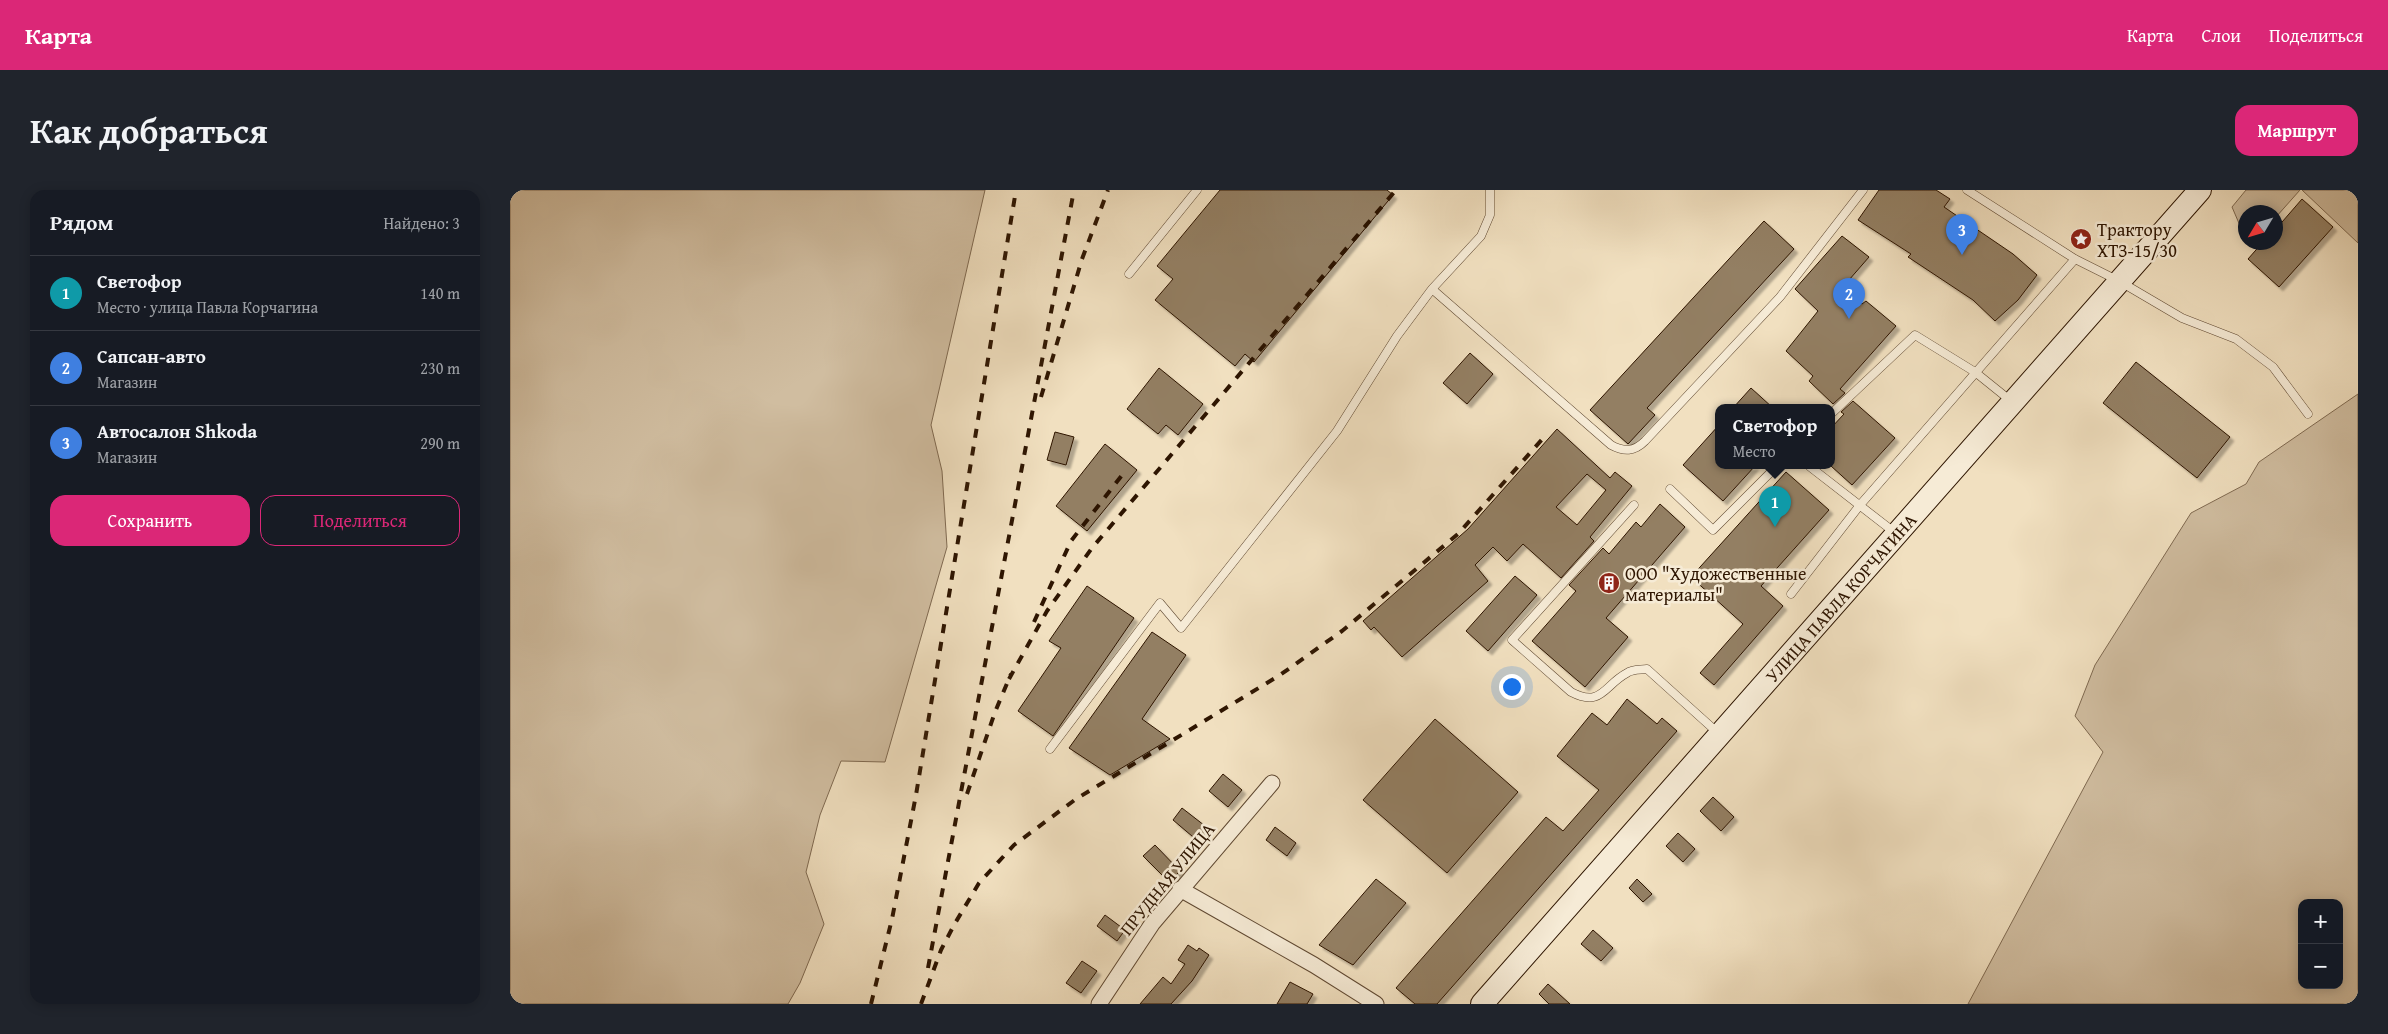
<!DOCTYPE html>
<html lang="ru">
<meta charset="utf-8">
<style>
:root{--surface:#171b24;--page:#20242c;--text:#f1f3f6;--muted:#9ea1a6;--line:#363941;--accent:#db2777}
body{margin:0;font-family:"Gentium Book Plus",serif;background:var(--page);color:var(--text)}
.controls{position:absolute;right:15px;bottom:15px;display:grid;overflow:hidden;border-radius:10px;box-shadow:0 2px 12px #0003}
.controls button{width:45px;height:45px;display:grid;place-items:center;padding:0;border:0;border-bottom:1px solid var(--line);background:var(--surface);color:var(--text);font:25px sans-serif}
.compass{position:absolute;left:1728px;top:15px;width:45px;height:45px;border-radius:50%;background:var(--surface);box-shadow:0 2px 12px #0003;rotate:232deg}
.you{position:absolute;left:1001px;top:496px;width:18px;height:18px;margin:-12px;border:4px solid #fff;border-radius:50%;background:#1a73e8;box-shadow:0 0 0 8px #1a73e833}
.badge{display:grid;place-items:center;width:32px;height:32px;border-radius:50%;background:var(--accent);color:#fff;font-size:16px;font-weight:700}
.pin{position:absolute;translate:-50% -41px;filter:drop-shadow(0 1px 2px #0008)}
.pin::after{content:'';position:absolute;top:26px;width:18px;height:15px;background:inherit;clip-path:polygon(0 0,100% 0,50% 100%)}
.popup{position:absolute;left:1205px;top:214px;width:120px;height:65px;box-sizing:border-box;display:grid;place-content:center;border-radius:10px;background:var(--surface);filter:drop-shadow(0 1px 4px #0005);font-size:16px;white-space:nowrap;color:var(--muted)}
.popup b{font-size:19px;color:var(--text)}
.popup::after{content:'';position:absolute;left:50%;top:100%;margin-left:-10px;border:10px solid transparent;border-top-color:var(--surface)}
.list{margin:0;padding:0;list-style:none}
h2{display:flex;justify-content:space-between;align-items:center;height:65px;margin:0;padding:0 20px;font-size:21px}
h2 small{font-size:16px;font-weight:400;color:var(--muted)}
.list li{display:grid;grid-template-columns:32px 1fr auto;gap:15px;align-items:center;box-sizing:border-box;height:75px;padding:0 20px;border-top:1px solid var(--line)}
.list b{display:block;font-size:19px;white-space:nowrap}
.list p{margin:0;font-size:16px;white-space:nowrap;color:var(--muted)}
.list em{font-size:16px;font-style:normal;color:var(--muted)}
.actions{display:flex;gap:10px;padding:15px 20px}
.actions a{flex:1;padding:11px 0;border:1px solid var(--accent);border-radius:15px;text-align:center;font-size:18px;color:var(--accent)}
.actions .main{background:var(--accent);color:#fff}
.map{position:relative;flex:none;width:1848px;height:814px;overflow:hidden;border-radius:15px}
header{display:flex;align-items:center;gap:30px;box-sizing:border-box;height:70px;padding:0 25px;background:var(--accent);color:#fff}
header strong{font-size:24px}
nav{display:flex;gap:28px;margin-inline-start:auto;font-size:18px}
.intro{display:flex;align-items:center;justify-content:space-between;box-sizing:border-box;height:120px;padding:0 30px}
h1{margin:0;font-size:35px}
.button{padding:12px 22px;border-radius:15px;background:var(--accent);color:#fff;font-size:18px;font-weight:700}
main{display:flex;gap:30px;padding:0 30px}
aside{flex:1;background:var(--surface);border-radius:15px;box-shadow:0 2px 12px #0003}
.map>svg:first-child{display:block}
.green{fill:#d0bda0;stroke:#7f6950;fill-rule:evenodd}
.building{fill:#937f64;stroke:#2e1501;fill-rule:evenodd;filter:url(#shadow)}
.lines{fill:none;stroke-linecap:round;stroke-linejoin:round}
.lane-casing{stroke:#5f4831;stroke-width:9}
.street-casing{stroke:#5f4831;stroke-width:17}
.secondary-casing{stroke:#2e1501;stroke-width:24}
.lane{stroke:#f6ebd6;stroke-width:8}
.street{stroke:#f6ebd6;stroke-width:15}
.secondary{stroke:#f6ebd6;stroke-width:22}
.rail{stroke:#2e1501;stroke-width:4;stroke-dasharray:9 9;stroke-linecap:butt}
.labels{text-anchor:middle;dominant-baseline:central;stroke-width:5;stroke-linejoin:round;paint-order:stroke}
.poi-label{font-size:18px;fill:#2e1501;stroke:#f6ebd6;text-anchor:start}
.street-label{font-size:18px;fill:#2e1501;stroke:#f6ebd6}
</style>
<header>
<strong>Карта</strong>
<nav><a>Карта</a><a>Слои</a><a>Поделиться</a></nav>
</header>
<div class="intro"><h1>Как добраться</h1><a class="button">Маршрут</a></div>
<main>
<aside>
<h2>Рядом<small>Найдено: 3</small></h2>
<ul class="list">
<li><span class="badge" style="background:#0f9aa8">1</span><div><b>Светофор</b><p>Место · улица Павла Корчагина</p></div><em>140 m</em></li>
<li><span class="badge" style="background:#3f7fe0">2</span><div><b>Сапсан-авто</b><p>Магазин</p></div><em>230 m</em></li>
<li><span class="badge" style="background:#3f7fe0">3</span><div><b>Автосалон Shkoda</b><p>Магазин</p></div><em>290 m</em></li>
</ul>
<div class="actions"><a class="main">Сохранить</a><a>Поделиться</a></div>
</aside>
<div class="map">
<svg width="1848" height="814" viewBox="0 0 1848 814">
<defs>
<filter id="shadow"><feDropShadow dx="4" dy="4" stdDeviation="1" flood-color="#0004"/></filter>
</defs>
<rect width="100%" height="100%" fill="#f1e0c0"/>
<filter id="stains"><feTurbulence type="fractalNoise" baseFrequency=".004" numOctaves="4"/><feColorMatrix values="0 0 0 0 .2 0 0 0 0 .09 0 0 0 0 .02 0 0 0 .5 -.17"/></filter>
<radialGradient id="worn" r=".72"><stop offset=".6" stop-color="#630" stop-opacity="0"/><stop offset="1" stop-color="#630" stop-opacity=".3"/></radialGradient>
<path class="green" d="M0,0h475l-54,235 11,46 5,76 -62,215 -44,-1 -21,54 -14,57 18,52 -24,59 -12,21h-278z
M1736,0h54l-24,27v-5h-30l-1,18 -4,-2 -9,-21z
M1792,0h56v53z
M1848,204v610h-390l135,-252 -28,-36 20,-51 96,-152 55,-29 13,-22zM1792,713h37v82h-37z"/>
<path class="building" d="M710,0h167l6,5 -139,167 -9,-8 -10,12 -80,-66 18,-21 -16,-13z
M1369,0h57l14,9 -6,8 69,47 24,21 -19,25 -23,21 -22,-21 -65,-43 3,-3 -53,-34z
M1792,9l31,28 -54,60 -31,-28 15,-17h13v-13z
M1254,31l30,28 -147,159 8,7 -27,29 -38,-34z
M1332,46l27,21 -27,31 20,16 4,-3 30,25 -56,63 5,4 -12,11 -24,-23 4,-5 -27,-25 32,-40 -23,-22z
M960,163l23,21 -26,30 -24,-21z
M1626,172l94,75 -33,41 -94,-75z
M649,178l44,36 -25,31 -12,-10 -8,9 -31,-25z
M1241,198l22,20h-40z
M1343,211l42,37 -43,47 -21,-19v-38l13,-14 -3,-2z
M1209,235v41h36l-32,35 -40,-36z
M1047,239l53,49 5,-6 17,14 -42,51 4,4 -33,37 -38,-34 -16,17 -14,-14 -18,18 13,16 -86,76 -28,-30 -3,3 -8,-9 105,-92zM1077,284l19,16 -29,35 -21,-18z
M545,242l19,5 -8,28 -19,-5z
M595,254l32,26 -50,61 -31,-25z
M1276,282l43,38 -68,76 22,20 -69,79 -14,-12 43,-49 -52,-47z
M1150,314l25,23 -79,91 22,19 -43,50 -53,-46 44,-50 -7,-6 34,-37 6,6 27,-32 5,5z
M1005,386l22,19 -49,56 -22,-20z
M577,396l47,32 -81,118 -35,-25 43,-63 -12,-7z
M642,442l34,23 -44,64 28,20 -60,36 -41,-27z
M1117,509l30,25 5,-6 15,13 -240,273h-22l-19,-16 150,-171 17,14 36,-41 -42,-34 35,-43 15,12z
M925,529l83,73 -71,81 -84,-73z
M713,584l19,16 -14,17 -19,-16z
M1203,607l21,20 -13,14 -21,-20z
M672,618l27,21 -10,13 -26,-22z
M765,637l21,16 -9,13 -21,-16z
M1168,643l17,16 -12,13 -17,-16z
M645,655l25,26 -11,11 -26,-26z
M866,689l30,24 -53,62 -34,-20z
M1127,689l15,15 -9,8 -14,-14z
M595,725l20,15 -8,11 -20,-15z
M1083,740l20,18 -12,13 -20,-17z
M678,755l9,6 2,-3 10,7 -17,26 -21,23h-31l23,-27 8,7 14,-20 -7,-4z
M572,771l15,10 -16,22 -15,-10z
M780,792l23,12 -6,10h-30z
M1038,794l22,20h-21l-10,-10z"/>
<g class="lines">
<g class="lane-casing">
<path id="lane" d="M1457,0l108,69 44,22 63,37 54,21 37,28 35,47
M619,84l68,-84
M922,99l179,156c13,7 23,7 34,-4l135,-144 83,-107
M1321,224l84,-79 60,37 36,29
M1299,276l85,66
M1160,299l43,41 64,-64
M1124,315l-122,135 59,52c31,16 33,-7 56,-19 5,-4 13,-3 20,-4l71,64
M1281,404l69,-89 215,-246
M540,559l110,-146 21,25 156,-197 60,-95 35,-47 49,-53 9,-21v-25"/>
</g>
<g class="street-casing">
<path id="street" d="M670,699l134,76 62,39
M589,814l53,-80 120,-141"/>
</g>
<g class="secondary-casing">
<g id="secondary">
<path id="s1" d="M972,814l718,-814"/>
</g>
</g>
<use href="#lane" class="lane"/>
<use href="#street" class="street"/>
<use href="#secondary" class="secondary"/>
<path class="rail" d="M531,207l41,-138 26,-69
M524,432l37,-81 55,-71
M499,489l38,-68 45,-63 304,-358
M457,604l28,-82 16,-38
M418,778l146,-778
M361,814l21,-85 24,-124 100,-605
M411,814l20,-54 13,-25 25,-42 35,-38 62,-46 204,-124 62,-44 116,-97 88,-99"/>
</g>
<defs>
<g id="sight-disc" transform="scale(1.125)"><circle r="9.5" fill="#8f2418" stroke="#f6ebd6"/><path d="M0-6L1.8-2.2L6-1.7L2.9 1.2L3.7 5.4L0 3.3L-3.7 5.4L-2.9 1.2L-6-1.7L-1.8-2.2Z" fill="#fff"/></g>
<g id="building-disc" transform="scale(1.125)"><circle r="9.5" fill="#8f2418" stroke="#f6ebd6"/><path d="M-4-6H4V6H1V3H-1V6H-4ZM-2.5-4.3h1.7v1.8h-1.7ZM.8-4.3h1.7v1.8H.8ZM-2.5-1h1.7V.8h-1.7ZM.8-1h1.7V.8H.8Z" fill="#fff"/></g>
</defs>
<g fill-rule="evenodd">
<use href="#sight-disc" x="1571" y="49"/>
<use href="#building-disc" x="1099" y="393"/>
</g>
<g class="labels">
<g class="poi-label">
<text x="1587" y="39">Трактору<tspan x="1587" dy="21">ХТЗ-15/30</tspan></text>
<text x="1115" y="383">ООО "Художественные<tspan x="1115" dy="21">материалы"</tspan></text>
</g>
<g class="street-label">
<text stroke="none"><textPath href="#s1" startOffset="542">УЛИЦА ПАВЛА КОРЧАГИНА</textPath></text>
<text transform="translate(657 689) rotate(-51)">ПРУДНАЯ УЛИЦА</text>
</g>
</g>
<rect width="100%" height="100%" filter="url(#stains)"/>
<rect width="100%" height="100%" fill="url(#worn)"/>
</svg>
<div class="controls">
<button>+</button>
<button>−</button>
</div>
<svg class="compass" viewBox="-18 -18 36 36"><path d="M0-13l5 13h-10z" fill="#e53935"/><path d="M0 13l5-13h-10z" fill="#9ea1a6"/></svg>
<div class="you"></div>
<div class="pin badge" style="left:1265px;top:337px;background:#0f9aa8">1</div>
<div class="popup"><b>Светофор</b>Место</div>
<div class="pin badge" style="left:1339px;top:129px;background:#3f7fe0">2</div>
<div class="pin badge" style="left:1452px;top:65px;background:#3f7fe0">3</div>
</div>
</main>
